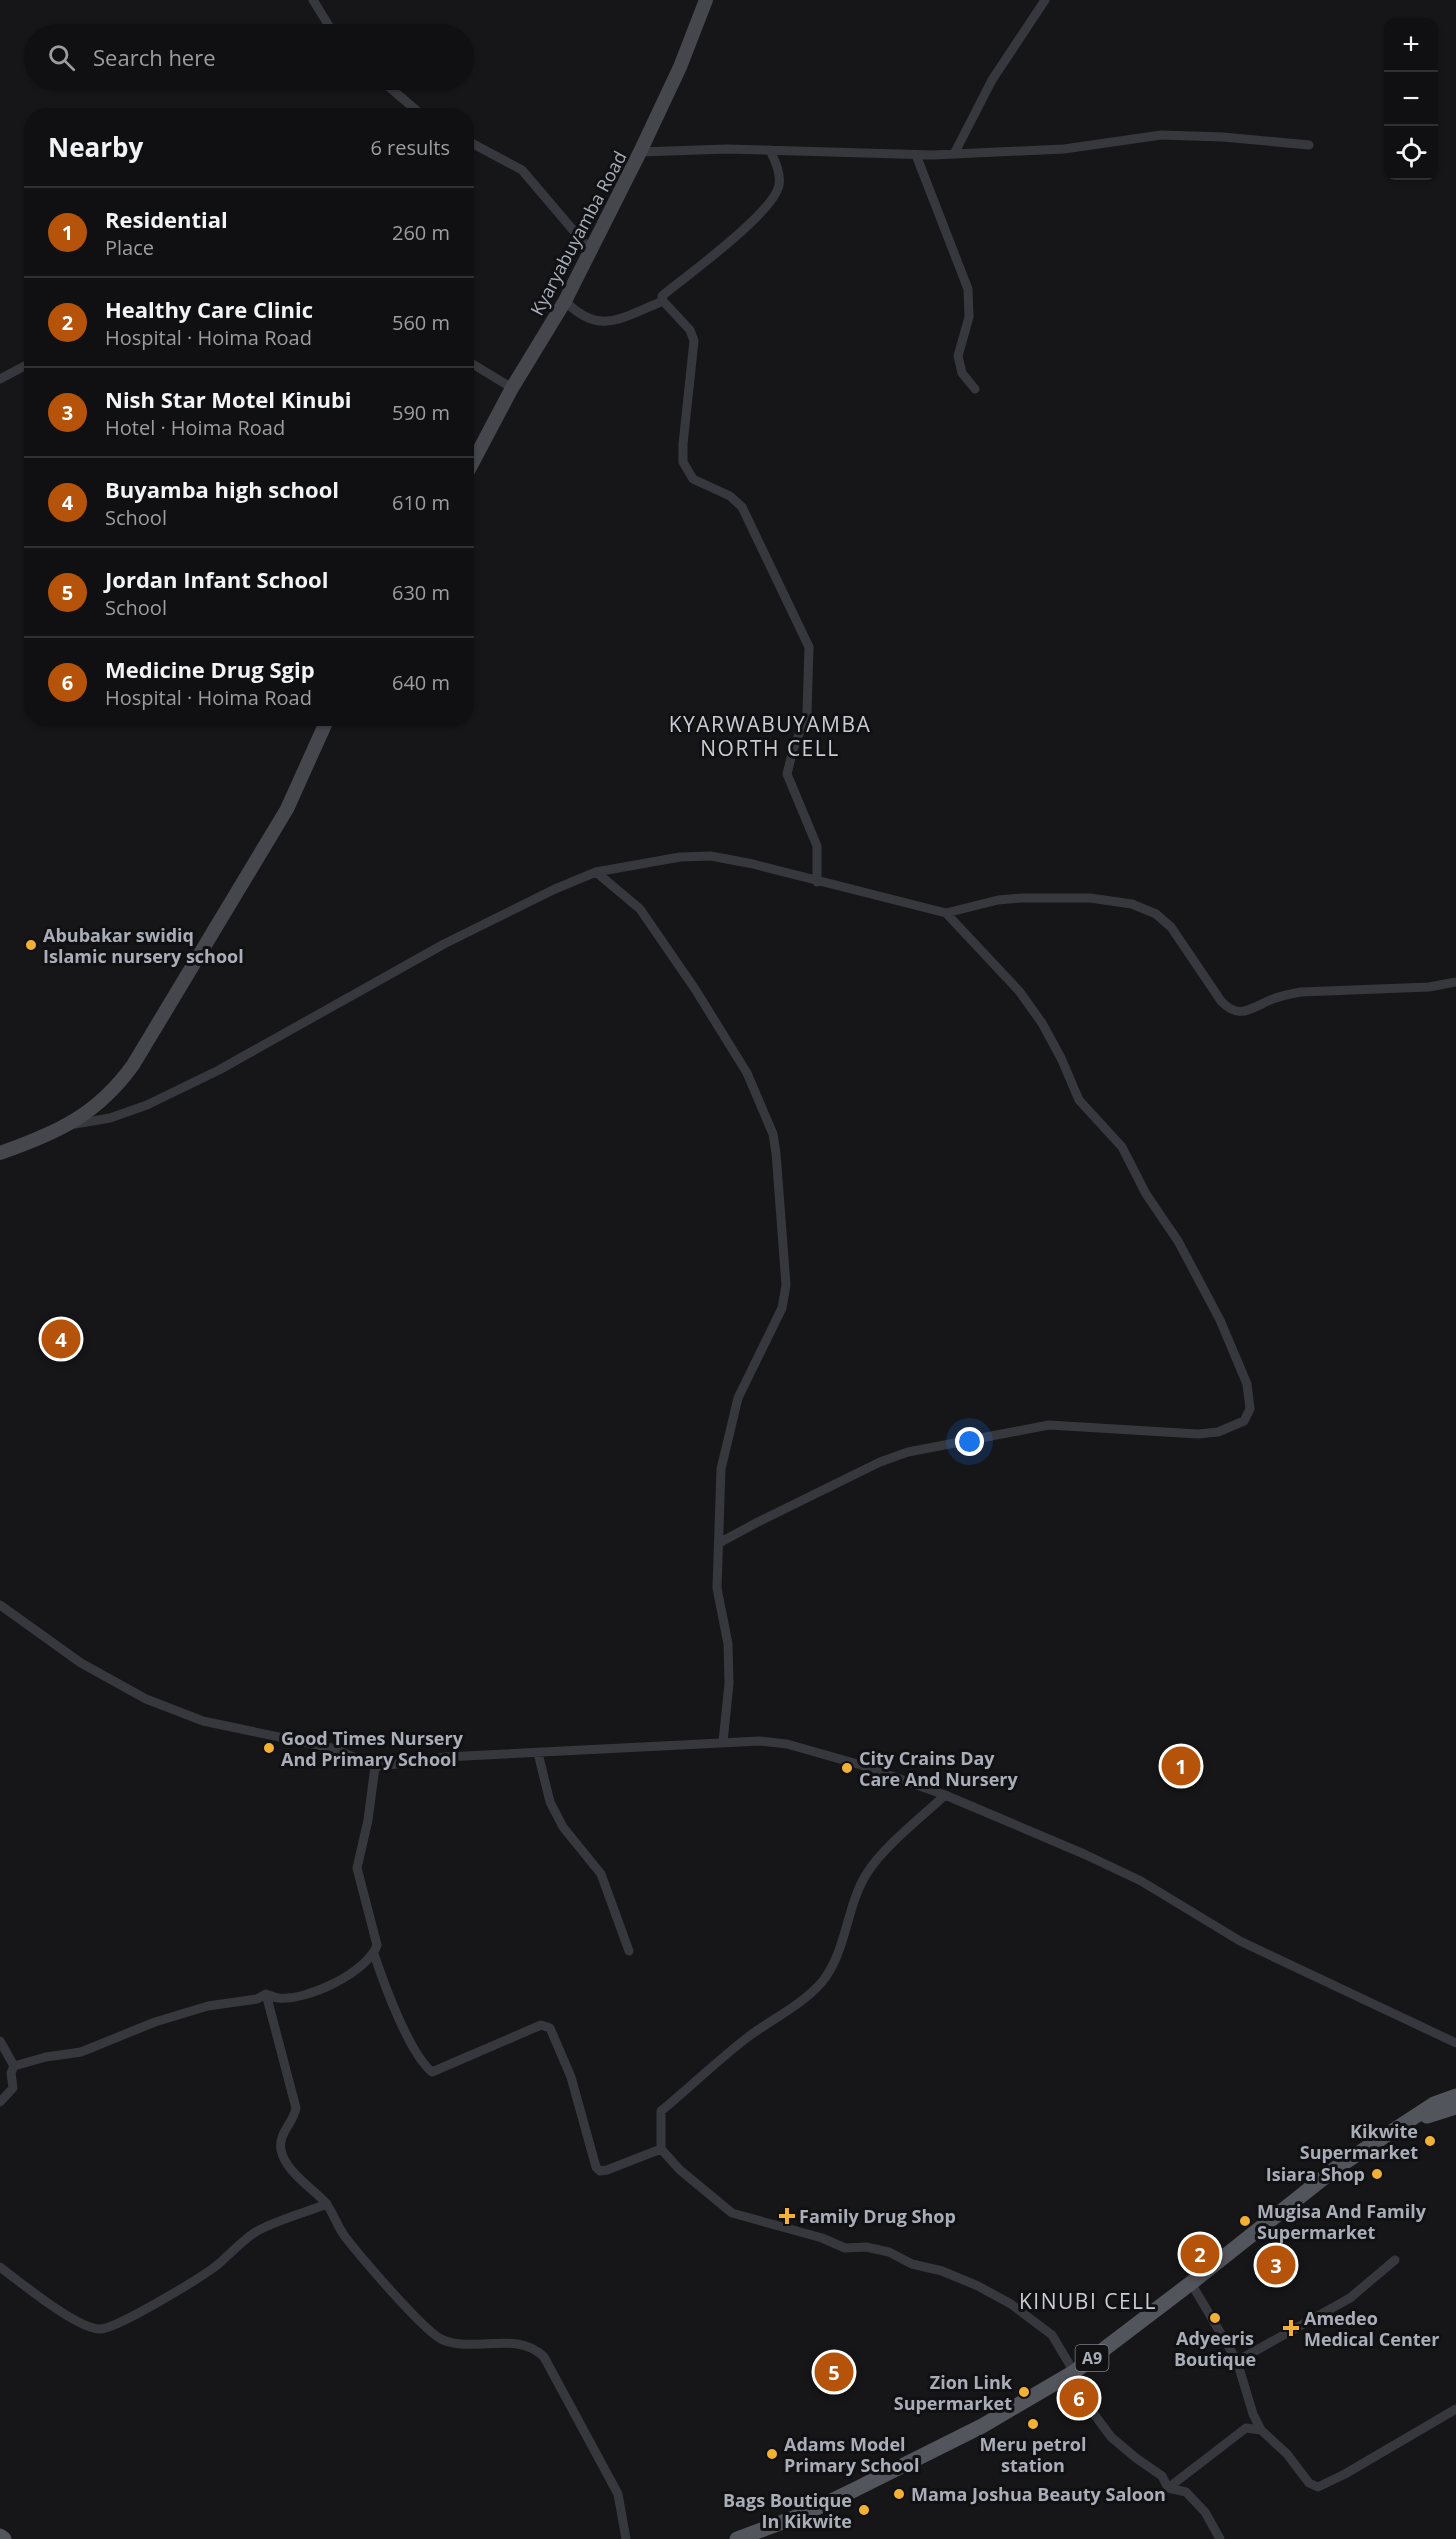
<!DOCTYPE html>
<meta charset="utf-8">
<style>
:root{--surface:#101012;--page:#19191b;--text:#f1f3f6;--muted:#9c9d9f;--line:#303032;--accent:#b45309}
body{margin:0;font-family:"Open Sans",sans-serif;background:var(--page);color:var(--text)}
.controls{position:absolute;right:18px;top:18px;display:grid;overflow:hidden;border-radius:12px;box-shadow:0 2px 4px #0004}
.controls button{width:54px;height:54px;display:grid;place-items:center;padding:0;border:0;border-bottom:2px solid var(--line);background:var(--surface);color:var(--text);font:30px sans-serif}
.you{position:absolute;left:970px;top:1442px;width:21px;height:21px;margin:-15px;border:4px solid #fff;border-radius:50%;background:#1a73e8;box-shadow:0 0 0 9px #1a73e833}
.badge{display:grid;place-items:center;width:39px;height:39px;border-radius:50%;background:var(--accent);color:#fff;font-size:20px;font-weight:700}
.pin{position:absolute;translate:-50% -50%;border:3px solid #fff;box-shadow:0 2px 6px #0006}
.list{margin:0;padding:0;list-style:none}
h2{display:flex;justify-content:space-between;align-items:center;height:78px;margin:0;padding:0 24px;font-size:26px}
h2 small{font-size:20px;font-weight:400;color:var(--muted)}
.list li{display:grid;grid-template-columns:39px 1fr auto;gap:18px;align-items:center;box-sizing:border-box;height:90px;padding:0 24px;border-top:2px solid var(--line)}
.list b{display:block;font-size:22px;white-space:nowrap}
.list p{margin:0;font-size:20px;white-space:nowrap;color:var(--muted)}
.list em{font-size:20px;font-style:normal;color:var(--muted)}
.icon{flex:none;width:33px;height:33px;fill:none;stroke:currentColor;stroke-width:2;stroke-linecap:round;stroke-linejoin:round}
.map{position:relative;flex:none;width:1456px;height:2539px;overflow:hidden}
.search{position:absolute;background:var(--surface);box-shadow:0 2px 4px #0004;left:24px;top:24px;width:450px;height:66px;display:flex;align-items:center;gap:15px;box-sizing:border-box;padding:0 21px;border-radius:33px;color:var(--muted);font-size:22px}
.panel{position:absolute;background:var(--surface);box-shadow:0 2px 4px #0004;left:24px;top:108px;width:450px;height:618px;border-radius:24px}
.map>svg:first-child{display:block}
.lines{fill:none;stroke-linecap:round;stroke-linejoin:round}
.street{stroke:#37383d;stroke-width:9}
.secondary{stroke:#45474d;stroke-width:14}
.primary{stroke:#53555c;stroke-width:15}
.poi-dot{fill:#f2b134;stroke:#111113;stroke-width:2}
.labels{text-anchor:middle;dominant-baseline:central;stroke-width:6;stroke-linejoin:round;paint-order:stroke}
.shield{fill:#111113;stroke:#7b7e86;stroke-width:1.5}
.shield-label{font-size:16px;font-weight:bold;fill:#a8adb8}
.street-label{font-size:18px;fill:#a8adb8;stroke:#111113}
.poi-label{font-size:18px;font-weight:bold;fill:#a8adb8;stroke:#111113;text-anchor:start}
.quarter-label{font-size:21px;letter-spacing:1.5px;fill:#c9ccd4;stroke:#111113}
</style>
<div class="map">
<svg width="1456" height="2539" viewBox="0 0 1456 2539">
<rect width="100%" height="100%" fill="#161618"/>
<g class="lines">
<path class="street" d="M313,0l21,34
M381,80l42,36
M466,140l56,30 68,80
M640,152l87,-3 206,6 131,-6 97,-14 62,2 86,8
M954,154l38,-74 53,-80
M916,155l52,134 1,28 -11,39 4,17 13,16
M565,301c35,36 58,16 98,0l-1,-5c24,-20 112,-83 117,-111 2,-12 -4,-24 -9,-35
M663,301l27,29 4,11 -11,103v18l10,17 37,17 12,11 67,140 -2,66 -14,37 -6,24 30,72v36
M466,360l46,28
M0,379l32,-17
M596,872l44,37 55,80 52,84 26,61 3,19 10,132 -4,23 -44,90 -17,71 -4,119 11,56 1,39 -6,59
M75,1124l35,-6 37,-13 72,-35 225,-126 111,-55 41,-17 84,-15 31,-1 42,8 193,49 52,-13 24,-2h68l42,6 24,10 15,13 50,74c17,18 28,9 47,0 11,-5 21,-7 33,-9l128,-5 27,-5
M719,1543l37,-20 124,-61 28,-10 141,-27 149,9 20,-2 26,-11 6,-12 -3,-25 -27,-64 -42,-79 -32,-47 -24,-47 -43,-47 -18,-42 -19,-35 -23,-32 -73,-78
M0,1605l81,58 65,36 57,22 133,28 39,18 71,-10 314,-16 27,3 74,21 84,30 139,59 57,27 99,60 216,102
M538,1753l12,49 13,25 38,47 28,77
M945,1795c-23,22 -61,51 -78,78 -21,33 -20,78 -45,109 -20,23 -50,37 -74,55 -30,23 -58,50 -87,74v38l19,21 52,43 90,25 23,10 21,-1 23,5 23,12 30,7 36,15 33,18 41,31 22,37
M374,1954c10,30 35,99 58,118l109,-47 9,3 21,49 25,90 4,4 7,-1 54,-21
M266,1994l30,114c-3,16 -18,25 -15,42 4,21 31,38 44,52 9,11 12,25 21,36 15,19 79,95 97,102 32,13 74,-10 101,17l74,137 8,45
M0,2041l14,25 -3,7 2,15 -13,14
M14,2066l32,-9 35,-5 74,-30 53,-16 49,-7 9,-5c4,1 9,4 13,4 28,3 89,-26 98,-53l-20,-77 11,-48 7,-53
M0,2267c20,15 77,62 100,62 17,0 100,-51 116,-63 13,-11 25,-24 38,-33 16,-11 53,-21 73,-29
M1237,2361l113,-63 45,-38
M1066,2376l45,61 25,21 26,18 6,12 18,4 19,20 15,27
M1261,2430l26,24 22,29 9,4 27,-13 111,-65
M1168,2488l78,-60 15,2 -8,-16 -16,-53 -46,-78"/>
<path class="secondary" d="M466,475l46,-87 53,-87 75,-149 40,-85 26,-67
M0,1153c57,-20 97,-38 133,-88l154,-256 41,-91"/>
<path class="primary" d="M1427,2116l29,-9
M0,2536l4,3
M737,2539l67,-25 50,-24 128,-64 92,-54 117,-89 145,-115 98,-64 22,-8"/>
</g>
<g class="poi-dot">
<circle cx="31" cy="945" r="6"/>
<circle cx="269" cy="1748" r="6"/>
<circle cx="847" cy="1768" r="6"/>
<circle cx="1430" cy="2141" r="6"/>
<circle cx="1377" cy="2174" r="6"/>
<path d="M784 2207h6v6h6v6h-6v6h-6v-6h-6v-6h6z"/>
<circle cx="1245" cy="2221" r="6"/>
<circle cx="1215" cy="2318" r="6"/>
<path d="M1288 2319h6v6h6v6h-6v6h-6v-6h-6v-6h6z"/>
<circle cx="1024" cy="2392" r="6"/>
<circle cx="1033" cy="2424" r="6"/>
<circle cx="772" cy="2454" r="6"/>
<circle cx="899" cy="2494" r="6"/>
<circle cx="864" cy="2510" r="6"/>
</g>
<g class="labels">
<rect class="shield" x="1075.5" y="2345" width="33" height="26" rx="4.5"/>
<g class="shield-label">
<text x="1092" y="2358">A9</text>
</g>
<g class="street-label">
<text transform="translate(578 233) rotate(-62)">Kyaryabuyamba Road</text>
</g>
<g class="poi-label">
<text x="43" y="935">Abubakar swidiq<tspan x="43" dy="21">Islamic nursery school</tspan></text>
<text x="281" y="1738">Good Times Nursery<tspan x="281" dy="21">And Primary School</tspan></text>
<text x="859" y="1758">City Crains Day<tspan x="859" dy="21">Care And Nursery</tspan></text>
<text x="1418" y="2131" text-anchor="end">Kikwite<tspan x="1418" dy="21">Supermarket</tspan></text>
<text x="1365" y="2174" text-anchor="end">Isiara Shop</text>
<text x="1257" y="2211">Mugisa And Family<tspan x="1257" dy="21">Supermarket</tspan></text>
<text x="799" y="2216">Family Drug Shop</text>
<text x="1304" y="2318">Amedeo<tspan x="1304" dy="21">Medical Center</tspan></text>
<text x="1215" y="2338" text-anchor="middle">Adyeeris<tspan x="1215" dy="21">Boutique</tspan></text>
<text x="1012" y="2382" text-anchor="end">Zion Link<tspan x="1012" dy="21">Supermarket</tspan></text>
<text x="784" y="2444">Adams Model<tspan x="784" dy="21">Primary School</tspan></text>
<text x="1033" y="2444" text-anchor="middle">Meru petrol<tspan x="1033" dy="21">station</tspan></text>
<text x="911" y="2494">Mama Joshua Beauty Saloon</text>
<text x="852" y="2500" text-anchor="end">Bags Boutique<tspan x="852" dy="21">In Kikwite</tspan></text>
</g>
<g class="quarter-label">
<text x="770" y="724">KYARWABUYAMBA<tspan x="770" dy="24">NORTH CELL</tspan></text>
<text x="1088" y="2301">KINUBI CELL</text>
</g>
</g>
</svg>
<div class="controls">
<button>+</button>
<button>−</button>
<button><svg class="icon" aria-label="locate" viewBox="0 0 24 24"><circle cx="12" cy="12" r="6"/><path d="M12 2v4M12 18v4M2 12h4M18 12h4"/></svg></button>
</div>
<div class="you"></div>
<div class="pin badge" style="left:1181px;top:1766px">1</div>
<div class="pin badge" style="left:1200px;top:2254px">2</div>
<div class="pin badge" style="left:1276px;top:2265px">3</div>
<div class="pin badge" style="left:61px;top:1339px">4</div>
<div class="pin badge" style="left:834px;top:2372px">5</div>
<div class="pin badge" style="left:1079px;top:2398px">6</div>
<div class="search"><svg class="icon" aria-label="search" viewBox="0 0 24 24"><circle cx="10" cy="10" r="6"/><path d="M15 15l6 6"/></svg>Search here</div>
<section class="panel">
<h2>Nearby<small>6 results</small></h2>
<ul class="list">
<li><span class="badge">1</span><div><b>Residential</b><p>Place</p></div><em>260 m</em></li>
<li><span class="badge">2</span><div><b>Healthy Care Clinic</b><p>Hospital · Hoima Road</p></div><em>560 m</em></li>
<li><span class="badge">3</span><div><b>Nish Star Motel Kinubi</b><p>Hotel · Hoima Road</p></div><em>590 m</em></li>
<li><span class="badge">4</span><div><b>Buyamba high school</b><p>School</p></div><em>610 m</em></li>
<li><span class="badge">5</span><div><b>Jordan Infant School</b><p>School</p></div><em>630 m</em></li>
<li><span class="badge">6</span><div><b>Medicine Drug Sgip</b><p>Hospital · Hoima Road</p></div><em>640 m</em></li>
</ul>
</section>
</div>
